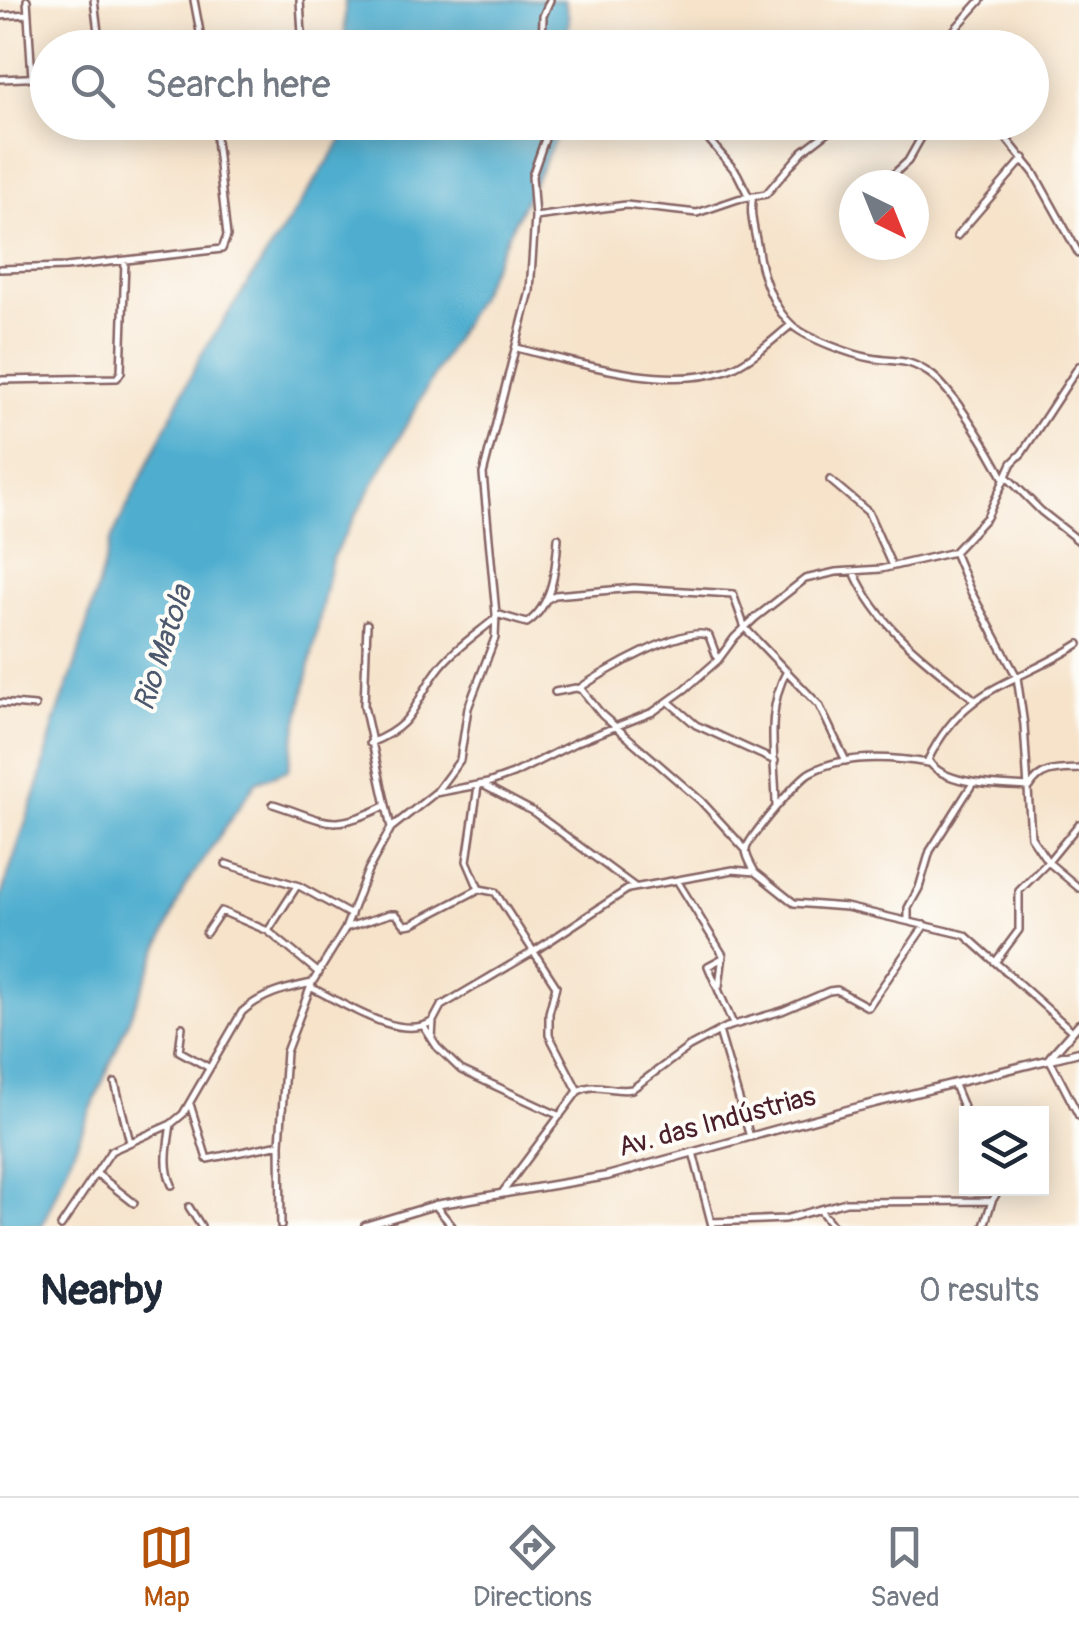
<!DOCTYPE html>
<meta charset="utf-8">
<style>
:root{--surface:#fff;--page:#f2f2f3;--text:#1f2937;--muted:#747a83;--line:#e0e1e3;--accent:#b45309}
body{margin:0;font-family:Pangolin,sans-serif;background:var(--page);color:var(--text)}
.controls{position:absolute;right:30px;bottom:30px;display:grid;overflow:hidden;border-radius:0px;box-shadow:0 5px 25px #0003}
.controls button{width:90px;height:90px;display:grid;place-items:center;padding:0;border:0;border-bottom:2px solid var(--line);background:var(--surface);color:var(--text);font:50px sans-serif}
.compass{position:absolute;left:839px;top:170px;width:90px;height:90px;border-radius:50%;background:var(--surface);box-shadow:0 5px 25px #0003;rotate:137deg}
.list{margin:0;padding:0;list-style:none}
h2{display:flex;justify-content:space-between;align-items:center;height:130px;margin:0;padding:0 40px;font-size:42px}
h2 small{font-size:32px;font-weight:400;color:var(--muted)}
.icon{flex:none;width:55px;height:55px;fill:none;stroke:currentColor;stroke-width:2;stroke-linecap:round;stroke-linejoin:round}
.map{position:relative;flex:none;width:1079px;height:1226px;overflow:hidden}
.search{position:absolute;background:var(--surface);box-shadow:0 5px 25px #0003;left:30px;right:30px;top:30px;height:110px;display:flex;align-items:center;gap:25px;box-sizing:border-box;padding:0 35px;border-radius:55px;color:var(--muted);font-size:38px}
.sheet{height:270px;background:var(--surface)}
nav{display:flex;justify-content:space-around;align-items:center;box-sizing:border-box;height:140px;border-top:2px solid var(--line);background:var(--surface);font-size:28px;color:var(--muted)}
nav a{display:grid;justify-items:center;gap:5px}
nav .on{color:var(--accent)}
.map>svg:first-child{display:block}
.water{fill:#50aecf;stroke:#4d667d;stroke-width:2.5}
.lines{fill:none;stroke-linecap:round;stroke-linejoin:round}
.minor-casing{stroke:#866463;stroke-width:10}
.tertiary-casing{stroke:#866463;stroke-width:11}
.minor{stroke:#fff;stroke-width:5}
.tertiary{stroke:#fff;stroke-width:6}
.labels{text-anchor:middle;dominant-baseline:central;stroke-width:8;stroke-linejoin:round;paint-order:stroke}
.street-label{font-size:28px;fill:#4a1f2b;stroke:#fdfcf7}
.water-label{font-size:30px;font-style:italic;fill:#4c586d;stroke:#fdfcf7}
</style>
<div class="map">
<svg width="1079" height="1226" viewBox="0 0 1079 1226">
<rect width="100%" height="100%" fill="#fdfcf7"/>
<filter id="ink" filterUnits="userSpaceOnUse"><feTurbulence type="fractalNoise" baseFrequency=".01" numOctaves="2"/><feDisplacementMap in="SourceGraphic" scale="20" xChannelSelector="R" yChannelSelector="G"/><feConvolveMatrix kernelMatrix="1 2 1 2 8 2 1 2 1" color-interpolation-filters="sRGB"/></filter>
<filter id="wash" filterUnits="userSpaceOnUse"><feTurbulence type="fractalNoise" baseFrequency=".0048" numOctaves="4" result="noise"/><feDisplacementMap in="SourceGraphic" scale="40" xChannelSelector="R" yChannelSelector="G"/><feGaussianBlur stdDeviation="2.25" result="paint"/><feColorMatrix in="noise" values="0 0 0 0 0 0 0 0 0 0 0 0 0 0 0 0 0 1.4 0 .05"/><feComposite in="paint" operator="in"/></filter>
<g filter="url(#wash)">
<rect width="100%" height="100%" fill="#f6e3ca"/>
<path class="water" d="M345,0h219l5,18 -2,29 -222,1z
M344,123h219l-87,177 -144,258 -44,212 -32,12 -72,106 -142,338h-42v-327l41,-122 13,-54 21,-57 36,-126 90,-185 143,-218z"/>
</g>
<g filter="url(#ink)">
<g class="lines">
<g class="minor-casing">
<path id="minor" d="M27,0l5,78
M94,0l6,48
M194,0l9,48
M0,16l27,-2
M263,48l39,-13 -2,-35
M542,48l1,-32 7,-16
M938,48l43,-48
M0,79l48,-2
M694,122l43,51 12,24
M993,122l41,51 45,81
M882,185l26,-24 22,-39
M753,196c-5,20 4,41 6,61 4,22 16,54 34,69 14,12 59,29 78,32 26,5 34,-1 58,15 22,14 63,81 75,106
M535,217l91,-12 71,8 41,-14 28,-5 37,-43 38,-29
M957,236l67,-78
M0,269l66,-2 156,-18 5,-13 -13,-114
M517,348c60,15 150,43 210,22 24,-9 44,-29 64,-45
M0,380l117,-2 4,-6 4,-111
M1007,477l34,34 38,30
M830,480l38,32 24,54
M954,552l16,38 47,87 7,48 7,112 17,25 31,26
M854,572c25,56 73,90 120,127
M546,600l9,-5 79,-7 99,6 12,34 74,77 27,56
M496,614l31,9c26,-18 29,-56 31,-85
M367,624l-3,82 27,122
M1079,644c-63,41 -114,40 -151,116 15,26 74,25 102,27 11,-19 29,-17 49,-18
M580,688c21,-15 107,-65 129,-52l9,24
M555,692l21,-4 6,2 20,25 99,86 45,49
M669,702l27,23 79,36
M0,703l35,3
M370,743c47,-19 41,-37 67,-72 15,-21 40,-37 59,-53
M478,786l-11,75 12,28 16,3 61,94 -7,27v22l29,56
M485,786l47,25 103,76
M437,791l23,-31 8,-52 27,-70 1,-24 -13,-140 47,-183 5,-74 -3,-41 19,-54
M273,804c54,17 57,29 112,2
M776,806c0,-44 -12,-96 11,-135
M226,864l73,22 52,29
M755,872c-3,-6 -9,-15 -9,-22 0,-10 55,-74 65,-78 34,-18 81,-15 117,-9
M678,882l45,73 -4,31
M908,921v-13l11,-20 11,-37 43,-68
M348,927l42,-13h6l9,11 7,-1 67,-35
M268,931l29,-45
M206,933l15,-22 47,20 51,42
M721,959l-13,7 25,58
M996,961l23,-31v-39l29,-29 31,-38
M310,987c32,15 91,56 123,34
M182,1027l-3,24 29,16
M424,1027l13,20 24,23 99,46
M719,1031l31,106
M432,1038l1,-17 8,-15 95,-56 92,-61 105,-19 22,2 39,31 52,4 119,28 107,96
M1049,1058l30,58
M115,1083l15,59
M954,1085l12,29
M190,1104l17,55 73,-15
M171,1124c-3,21 -8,42 1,61
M693,1152l19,74
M97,1174l37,29
M502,1193l76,-102c18,-10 35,2 54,-2l57,-42 38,-20 55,-16 47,-20 8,-1 31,17 57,-82
M435,1205l17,21
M189,1207l12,19
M820,1210l13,16
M711,1222l74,-3 61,-17 146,-1
M61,1226l50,-75 60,-27 12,-10 59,-102c21,-19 43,-23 70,-29
M281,1226l-1,-82 6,-92 26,-69 33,-54 23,-59 23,-42 44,-35 53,-10 25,-9 64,-32 76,-30 32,-23 33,-29 17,-23 20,-19 50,-39 31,-7 45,-3 73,-17 33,-35 25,-54 10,-10 57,-87
M984,1226l8,-25 8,-13"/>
</g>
<g class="tertiary-casing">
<path id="tertiary" d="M1050,1057l29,-33
M365,1226l70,-21 172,-29 244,-67 228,-57"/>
</g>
<use href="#minor" class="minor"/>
<use href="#tertiary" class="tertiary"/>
</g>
</g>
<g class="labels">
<g class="street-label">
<text transform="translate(717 1122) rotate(-15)">Av. das Indústrias</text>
</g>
<g class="water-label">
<text transform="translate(163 648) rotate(-72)">Rio Matola</text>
</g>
</g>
</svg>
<div class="controls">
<button><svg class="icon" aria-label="layers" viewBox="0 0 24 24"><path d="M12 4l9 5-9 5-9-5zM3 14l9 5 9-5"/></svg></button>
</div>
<svg class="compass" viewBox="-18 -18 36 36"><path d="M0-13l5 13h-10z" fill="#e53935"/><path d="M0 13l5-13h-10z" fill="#747a83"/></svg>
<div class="search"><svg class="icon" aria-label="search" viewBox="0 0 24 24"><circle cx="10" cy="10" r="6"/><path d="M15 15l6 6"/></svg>Search here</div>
</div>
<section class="sheet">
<h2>Nearby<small>0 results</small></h2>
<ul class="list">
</ul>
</section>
<nav>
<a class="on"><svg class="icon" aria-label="map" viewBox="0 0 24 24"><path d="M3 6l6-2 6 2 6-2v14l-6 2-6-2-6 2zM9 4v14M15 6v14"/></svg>Map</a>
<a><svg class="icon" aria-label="directions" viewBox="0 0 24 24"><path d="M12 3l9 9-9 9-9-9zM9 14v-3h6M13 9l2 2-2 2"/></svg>Directions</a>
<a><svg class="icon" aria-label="saved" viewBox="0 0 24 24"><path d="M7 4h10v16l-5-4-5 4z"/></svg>Saved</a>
</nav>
